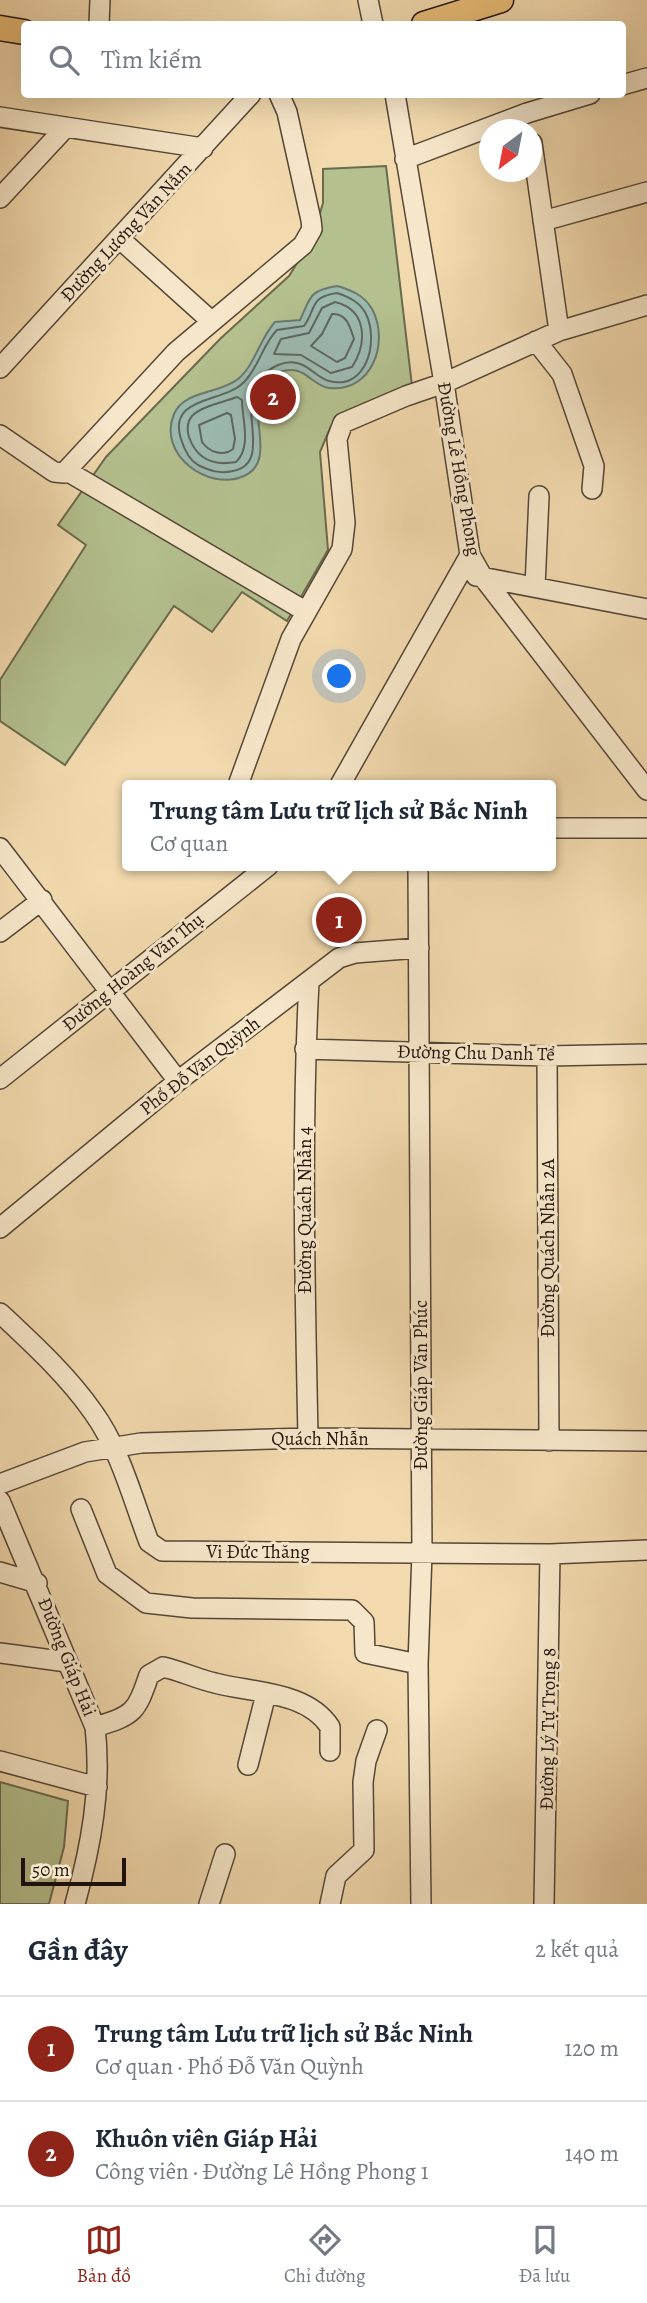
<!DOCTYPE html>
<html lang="vi">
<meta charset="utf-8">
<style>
:root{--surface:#fff;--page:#f2f2f3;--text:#1f2937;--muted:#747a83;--line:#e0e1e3;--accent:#8f2418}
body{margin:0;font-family:Alegreya,serif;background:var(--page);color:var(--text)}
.compass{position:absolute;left:479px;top:119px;width:63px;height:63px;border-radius:50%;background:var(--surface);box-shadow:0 7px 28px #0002;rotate:212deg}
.scale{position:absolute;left:21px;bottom:18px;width:105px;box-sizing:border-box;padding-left:7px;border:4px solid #21140f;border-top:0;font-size:19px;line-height:24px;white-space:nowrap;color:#21140f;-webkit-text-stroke:5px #f7e7ca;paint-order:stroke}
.you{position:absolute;left:340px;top:677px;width:24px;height:24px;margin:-18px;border:5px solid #fff;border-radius:50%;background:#1a73e8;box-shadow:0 0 0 10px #1a73e833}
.badge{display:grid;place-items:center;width:46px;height:46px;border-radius:50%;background:var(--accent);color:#fff;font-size:23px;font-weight:700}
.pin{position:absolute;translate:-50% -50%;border:4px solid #fff;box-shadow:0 2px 7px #0006}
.popup{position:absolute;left:122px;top:780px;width:434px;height:91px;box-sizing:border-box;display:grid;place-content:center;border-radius:7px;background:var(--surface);filter:drop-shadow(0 2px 5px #0005);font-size:23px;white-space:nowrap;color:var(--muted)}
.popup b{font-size:26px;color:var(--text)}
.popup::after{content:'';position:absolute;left:50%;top:100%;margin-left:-14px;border:14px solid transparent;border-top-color:var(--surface)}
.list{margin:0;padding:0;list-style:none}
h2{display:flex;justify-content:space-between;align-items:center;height:91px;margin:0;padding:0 28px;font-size:30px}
h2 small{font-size:23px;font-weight:400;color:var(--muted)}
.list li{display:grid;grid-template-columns:46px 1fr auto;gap:21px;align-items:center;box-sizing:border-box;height:105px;padding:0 28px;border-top:2px solid var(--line)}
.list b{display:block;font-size:26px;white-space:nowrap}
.list p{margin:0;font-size:23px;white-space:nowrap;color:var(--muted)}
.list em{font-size:23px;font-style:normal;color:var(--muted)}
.icon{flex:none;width:38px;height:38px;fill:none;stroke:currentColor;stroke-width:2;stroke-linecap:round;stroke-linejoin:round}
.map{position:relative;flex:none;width:647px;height:1904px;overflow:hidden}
.search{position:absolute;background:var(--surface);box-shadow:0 7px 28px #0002;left:21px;right:21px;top:21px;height:77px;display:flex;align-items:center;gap:18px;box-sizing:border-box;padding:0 24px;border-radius:7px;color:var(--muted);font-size:26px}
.sheet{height:301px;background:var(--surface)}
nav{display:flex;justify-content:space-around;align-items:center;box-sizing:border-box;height:98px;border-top:2px solid var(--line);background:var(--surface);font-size:19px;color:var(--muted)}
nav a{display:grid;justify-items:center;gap:4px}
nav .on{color:var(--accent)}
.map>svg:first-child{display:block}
.green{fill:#b4c18f;stroke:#6a6a4f;stroke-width:2}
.water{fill:#9cbab0;stroke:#6b7870;stroke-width:2}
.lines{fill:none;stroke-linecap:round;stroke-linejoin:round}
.shore{stroke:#5e6760;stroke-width:2}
.minor-casing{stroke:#554637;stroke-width:22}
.major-casing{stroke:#21140f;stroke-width:27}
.minor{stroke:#f7e7ca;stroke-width:19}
.major{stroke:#e9bd77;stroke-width:24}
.labels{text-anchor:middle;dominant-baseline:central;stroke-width:6;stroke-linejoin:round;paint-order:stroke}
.street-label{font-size:19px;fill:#21140f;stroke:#f7e7ca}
</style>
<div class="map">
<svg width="647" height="1904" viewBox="0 0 647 1904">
<rect width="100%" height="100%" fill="#f2daae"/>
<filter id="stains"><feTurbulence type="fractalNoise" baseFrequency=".00286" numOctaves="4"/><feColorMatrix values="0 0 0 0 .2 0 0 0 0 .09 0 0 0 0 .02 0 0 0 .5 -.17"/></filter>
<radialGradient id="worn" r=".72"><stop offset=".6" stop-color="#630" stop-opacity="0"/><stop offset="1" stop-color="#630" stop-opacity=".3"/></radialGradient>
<path class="green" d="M386,166l26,220 -58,23 -23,17 -11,26 8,98 -41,71 -45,-29 -30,40 -38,-26 -109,159 -65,-44v-41l86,-135 -28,-20 48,-68 114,-118 69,-63 23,-37 11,-36v-34z
M0,1782l68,19 -4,46 -15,57h-49z"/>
<path class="water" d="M337,286c14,4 27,9 35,23 18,33 0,84 -43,79 -13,-1 -23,-18 -37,-18 -10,0 -16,3 -24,9 -28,22 13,81 -24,97 -36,16 -87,-22 -70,-62 10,-24 46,-20 64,-35 17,-14 22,-41 37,-57l25,-2c11,-23 8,-29 37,-34z"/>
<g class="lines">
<path class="shore" d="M337,293c12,4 23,9 29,21 13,27 1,77 -37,67 -12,-3 -20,-16 -32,-18 -13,-3 -24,4 -34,11 -31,24 13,89 -30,97 -13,3 -23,0 -35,-6 -10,-6 -14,-16 -17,-26 -14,-43 42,-36 62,-56 16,-15 19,-38 34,-53l27,-4c13,-18 5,-29 33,-33z
M335,302c33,8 32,42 17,65l-21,6 -30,-18 -27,-1 7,-15 28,-6 13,-25z
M332,314c15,-1 18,13 22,25l-9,19 -8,4 -26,-16 11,-12z
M237,397l5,3c0,19 10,47 -6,62 -22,4 -39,-2 -47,-25 -2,-7 -2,-15 3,-21 9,-10 33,-14 45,-19z
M227,413l4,2 4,24 -2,10c-10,8 -24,3 -31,-7l-3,-17z"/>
<g class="minor-casing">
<path id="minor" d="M368,0l5,24
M99,24l1,-24
M622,85l25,-7
M395,94l49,289 26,172 12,21 165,214
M0,117l203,31
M532,143l27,188
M405,159l122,-46 63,-19
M0,198l66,-71
M543,221l104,-29
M120,239l90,81
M536,341l26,33 32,92 -2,23
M0,368l251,-274
M0,435l54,37 10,1 112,-121 127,-107 9,-16 -1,-9 -24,-108 -8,-18
M67,471l238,140
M476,576l171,33
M535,587l4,-91
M238,785l53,-146 51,-90 3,-26 -8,-84 6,-16 63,-27 38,-13 115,-52 88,-26
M340,785l130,-230
M551,828h96
M0,848l178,233
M418,866l4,687 -4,111 3,240
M0,932l42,-32
M305,1049l242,7 100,-2
M547,1056l2,385
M0,1079l268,-213
M0,1228l178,-147 161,-123 16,-5 64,-5
M0,1313c33,31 67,62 93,99 27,37 40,88 56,130l13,9 388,3 97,-4
M308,1438c-3,-152 -7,-304 1,-456
M0,1484l85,-32 56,-9 167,-5 339,3
M0,1501l95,226c7,61 -4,119 -20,177
M81,1509l26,65 39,29 46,5 160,2 12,12 1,31 53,11
M0,1572l37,11
M0,1653l67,9
M95,1727c39,-12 41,-14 54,-52l14,-8c18,4 34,12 52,16 37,10 92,8 115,44v24
M0,1761l97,26
M248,1765l18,-71
M209,1904l16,-50
M330,1904l6,-28 28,-26 -1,-68 3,-21 11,-31
M544,1904l6,-350"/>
</g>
<g class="major-casing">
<path id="major" d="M424,24l77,-24
M0,28l24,4"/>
</g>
<use href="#minor" class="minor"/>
<use href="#major" class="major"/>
</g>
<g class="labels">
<g class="street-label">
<text transform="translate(126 232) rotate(-47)">Đường Lương Văn Nắm</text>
<text transform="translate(459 469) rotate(80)">Đường Lê Hồng Phong</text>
<text transform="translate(133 972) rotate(-39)">Đường Hoàng Văn Thụ</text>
<text transform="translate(476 1053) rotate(1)">Đường Chu Danh Tể</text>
<text transform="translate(200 1066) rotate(-38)">Phố Đỗ Văn Quỳnh</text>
<text transform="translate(305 1210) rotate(-90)">Đường Quách Nhẫn 4</text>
<text transform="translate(548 1248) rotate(-90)">Đường Quách Nhẫn 2A</text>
<text transform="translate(421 1385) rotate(-90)">Đường Giáp Văn Phúc</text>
<text x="320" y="1439">Quách Nhẫn</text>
<text x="258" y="1552">Vi Đức Thăng</text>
<text transform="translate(67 1657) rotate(68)">Đường Giáp Hải</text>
<text transform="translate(548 1729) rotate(-89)">Đường Lý Tự Trọng 8</text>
</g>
</g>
<rect width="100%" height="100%" filter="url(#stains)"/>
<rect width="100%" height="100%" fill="url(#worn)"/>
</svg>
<svg class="compass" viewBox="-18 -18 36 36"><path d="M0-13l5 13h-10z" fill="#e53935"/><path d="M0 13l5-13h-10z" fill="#747a83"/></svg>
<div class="scale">50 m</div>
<div class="you"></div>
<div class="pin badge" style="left:339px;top:920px">1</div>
<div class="popup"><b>Trung tâm Lưu trữ lịch sử Bắc Ninh</b>Cơ quan</div>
<div class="pin badge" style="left:273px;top:397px">2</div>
<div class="search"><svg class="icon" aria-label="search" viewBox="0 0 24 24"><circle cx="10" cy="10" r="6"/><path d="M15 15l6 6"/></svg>Tìm kiếm</div>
</div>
<section class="sheet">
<h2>Gần đây<small>2 kết quả</small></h2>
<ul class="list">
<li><span class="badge">1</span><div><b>Trung tâm Lưu trữ lịch sử Bắc Ninh</b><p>Cơ quan · Phố Đỗ Văn Quỳnh</p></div><em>120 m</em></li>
<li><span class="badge">2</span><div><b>Khuôn viên Giáp Hải</b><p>Công viên · Đường Lê Hồng Phong 1</p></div><em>140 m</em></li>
</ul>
</section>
<nav>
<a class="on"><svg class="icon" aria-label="map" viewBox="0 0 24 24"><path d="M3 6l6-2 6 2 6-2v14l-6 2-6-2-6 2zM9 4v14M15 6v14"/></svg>Bản đồ</a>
<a><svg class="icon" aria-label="directions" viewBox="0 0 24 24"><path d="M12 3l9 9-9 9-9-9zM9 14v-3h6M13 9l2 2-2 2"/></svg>Chỉ đường</a>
<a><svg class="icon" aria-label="saved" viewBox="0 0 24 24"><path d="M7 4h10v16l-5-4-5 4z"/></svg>Đã lưu</a>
</nav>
